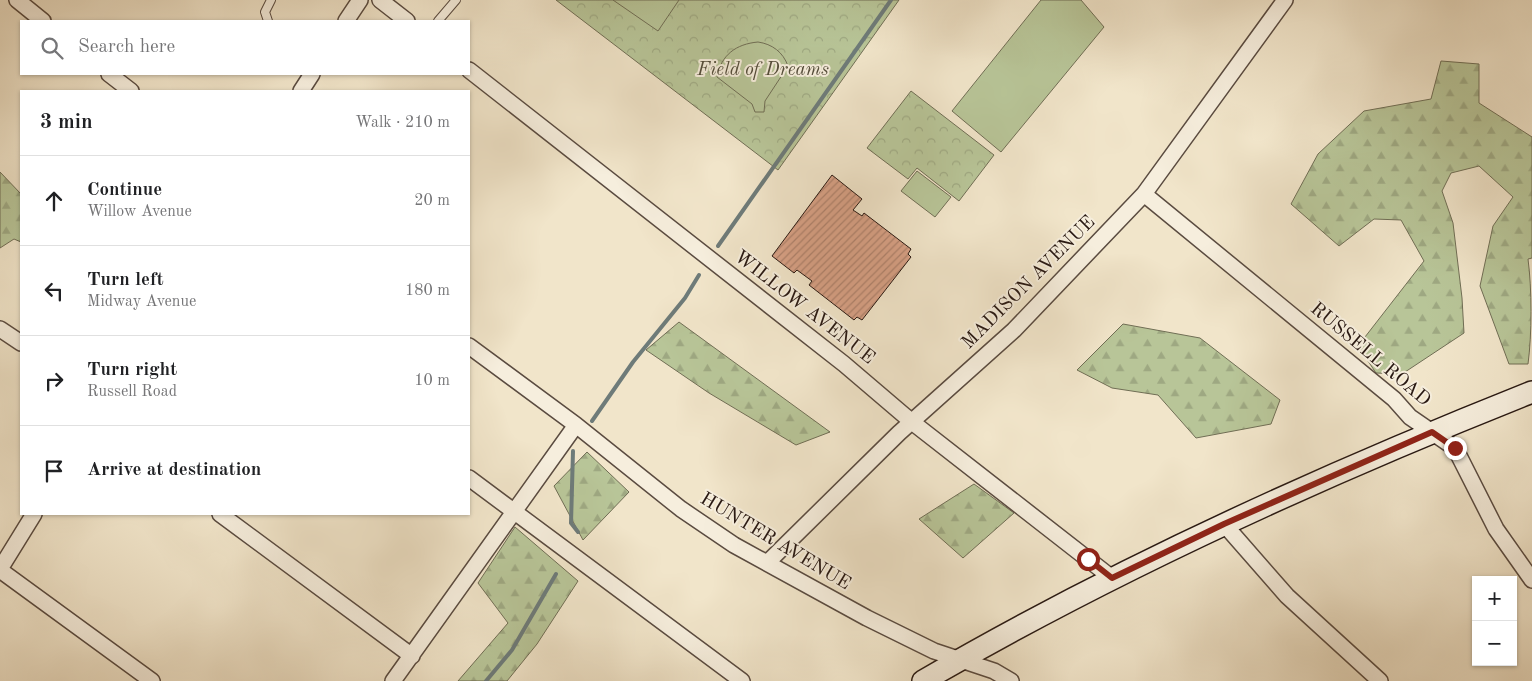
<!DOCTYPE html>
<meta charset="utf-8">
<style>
:root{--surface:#fff;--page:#f6f6f6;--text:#202124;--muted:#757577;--line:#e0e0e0}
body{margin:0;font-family:"Old Standard TT",serif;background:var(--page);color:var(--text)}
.controls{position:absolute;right:15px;bottom:15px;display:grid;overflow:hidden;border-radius:0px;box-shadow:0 1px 4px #0004}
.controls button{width:45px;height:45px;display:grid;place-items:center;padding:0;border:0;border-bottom:1px solid var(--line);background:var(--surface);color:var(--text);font:25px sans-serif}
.stop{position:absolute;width:15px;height:15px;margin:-11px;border:4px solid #8f2418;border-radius:50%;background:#fff}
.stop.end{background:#8f2418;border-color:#fff;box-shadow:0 1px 5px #0008}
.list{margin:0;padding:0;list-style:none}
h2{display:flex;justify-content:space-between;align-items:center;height:65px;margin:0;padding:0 20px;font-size:21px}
h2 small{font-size:16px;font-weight:400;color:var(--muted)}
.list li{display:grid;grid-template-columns:32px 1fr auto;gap:15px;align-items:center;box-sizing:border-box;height:90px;padding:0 20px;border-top:1px solid var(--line)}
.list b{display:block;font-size:19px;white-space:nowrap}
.list p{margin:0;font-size:16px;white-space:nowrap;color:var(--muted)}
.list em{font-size:16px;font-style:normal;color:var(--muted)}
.icon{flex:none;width:28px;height:28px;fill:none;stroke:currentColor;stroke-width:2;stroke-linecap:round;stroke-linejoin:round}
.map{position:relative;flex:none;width:1532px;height:681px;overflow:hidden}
.search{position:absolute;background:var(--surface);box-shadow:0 1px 4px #0004;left:20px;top:20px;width:450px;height:55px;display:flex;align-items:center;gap:12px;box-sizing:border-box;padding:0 18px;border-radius:0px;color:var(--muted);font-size:19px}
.panel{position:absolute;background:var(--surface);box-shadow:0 1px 4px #0004;left:20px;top:90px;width:450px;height:425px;border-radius:0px}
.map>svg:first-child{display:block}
.forest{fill:url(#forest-firs);stroke:#706e55}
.park{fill:url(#park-crowns);stroke:#706e55}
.pitch{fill:#b8c598;stroke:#706e55}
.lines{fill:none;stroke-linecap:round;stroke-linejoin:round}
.stream{stroke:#6e7b79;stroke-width:4}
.building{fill:url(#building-hatch);stroke:#281812}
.lane-casing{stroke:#5a4b40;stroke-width:10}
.street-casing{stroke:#5a4b40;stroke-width:18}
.secondary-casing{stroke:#281812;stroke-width:24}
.lane{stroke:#f6eedd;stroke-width:8}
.street{stroke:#f6eedd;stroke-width:15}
.secondary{stroke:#f6eedd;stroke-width:21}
.route{stroke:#8f2418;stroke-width:6}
.labels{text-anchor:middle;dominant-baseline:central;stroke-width:4;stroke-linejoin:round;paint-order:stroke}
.park-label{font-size:19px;font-style:italic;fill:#534c3a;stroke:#f6eedd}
.street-label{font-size:19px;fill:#281812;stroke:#f6eedd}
</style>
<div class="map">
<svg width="1532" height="681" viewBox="0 0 1532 681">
<defs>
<pattern id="forest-firs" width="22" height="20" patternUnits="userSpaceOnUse" patternTransform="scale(1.25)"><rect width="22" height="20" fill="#b8c598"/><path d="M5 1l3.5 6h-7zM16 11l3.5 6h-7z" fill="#9ea882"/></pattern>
<pattern id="park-crowns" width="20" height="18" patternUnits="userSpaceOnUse" patternTransform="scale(1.25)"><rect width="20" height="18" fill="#b8c598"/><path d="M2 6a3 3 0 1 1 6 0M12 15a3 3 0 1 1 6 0" fill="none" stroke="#9ea882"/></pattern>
<pattern id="building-hatch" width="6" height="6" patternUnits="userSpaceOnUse" patternTransform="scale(1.25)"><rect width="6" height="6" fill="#d8a186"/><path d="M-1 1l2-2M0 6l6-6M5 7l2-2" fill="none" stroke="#af826c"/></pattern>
</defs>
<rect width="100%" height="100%" fill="#f1e5ca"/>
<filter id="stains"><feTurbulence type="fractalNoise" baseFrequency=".004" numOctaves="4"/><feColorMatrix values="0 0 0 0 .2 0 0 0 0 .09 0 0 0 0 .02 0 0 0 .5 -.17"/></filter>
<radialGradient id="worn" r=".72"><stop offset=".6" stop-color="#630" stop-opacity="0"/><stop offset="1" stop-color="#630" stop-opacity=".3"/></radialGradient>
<path class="forest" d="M1441,61l38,3v39l53,34v121l-4,1c4,30 4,75 0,105h-19l-29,-78 13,-60 20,-29 -34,-31 -28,7 -9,18 11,32 9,75 2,35 -62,41 -26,-1 -18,-27 66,-85 -23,-41 -27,-1 -35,27 -48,-42 27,-50 46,-43 67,-12z
M0,172l21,22v48l-7,-3 -14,9z
M679,322l151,110 -34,13 -87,-52 -63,-43z
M1123,324l77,14 80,62 -9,24 -75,14 -38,-43 -46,-7 -35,-18z
M587,452l42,40 -46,48 -29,-54z
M974,484l40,29 -51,45 -44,-39z
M515,527l63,54 -41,63 -30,37h-49l50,-58 -30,-40z"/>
<path class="park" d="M556,0h343l-121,170z
M911,91l83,64 -35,46 -42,-33 -9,11 -41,-31z"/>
<path class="pitch" d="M613,0h66l-21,31z
M1041,0h40l23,27 -103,125 -49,-41z
M758,42c14,2 25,10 30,24l-23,35 -1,11h-9l-3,-8 -35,-27c4,-22 19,-33 41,-35z
M917,171l34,26 -16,20 -34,-26z"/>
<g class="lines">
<path class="stream" d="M718,246l173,-246
M592,421l41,-59 52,-64 14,-23
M573,451l-2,72 7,9
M486,681l26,-31 44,-76"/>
</g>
<path class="building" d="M832,175l30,24 -9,11 9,6 2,-3 47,36 -3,5 3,3 -49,63 -5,-3 -3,3 -45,-35 3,-4 -15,-11 -3,3 -22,-17z"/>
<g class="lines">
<g class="lane-casing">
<path id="lane" d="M268,21l-3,-9 6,-12
M438,21l18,-21"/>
</g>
<g class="street-casing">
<path id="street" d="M17,0l26,21
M380,0l27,21
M346,21l14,-21
M469,70l375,294 68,58 200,156
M109,74l22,17
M301,91l11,-17
M1144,194l250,205 16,18 45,31 41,81 36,51
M0,329l21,14
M469,346l107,79 105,84 53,36 133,73 67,33 60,20 17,10
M469,478l273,203
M220,514l192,142
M1224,524l63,72 93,85
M767,563l132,-130 115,-103 130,-136 141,-194
M0,569l34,-55
M0,570l152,111
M393,681l183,-256"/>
</g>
<g class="secondary-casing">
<path id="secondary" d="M923,681c194,-113 400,-206 609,-289"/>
</g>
<use href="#lane" class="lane"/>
<use href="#street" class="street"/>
<use href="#secondary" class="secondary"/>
</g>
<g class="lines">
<path class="route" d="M1088,559l24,19 112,-54 208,-92 23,16"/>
</g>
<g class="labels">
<g class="park-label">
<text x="763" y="70">Field of Dreams</text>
</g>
<g class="street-label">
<text transform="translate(1029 283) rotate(-45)">MADISON AVENUE</text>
<text transform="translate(804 308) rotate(38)">WILLOW AVENUE</text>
<text transform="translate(1370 355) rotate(40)">RUSSELL ROAD</text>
<text transform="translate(775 542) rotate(31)">HUNTER AVENUE</text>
</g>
</g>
<rect width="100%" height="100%" filter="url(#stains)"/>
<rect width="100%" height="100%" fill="url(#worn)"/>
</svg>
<div class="controls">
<button>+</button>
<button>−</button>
</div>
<div class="stop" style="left:1088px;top:559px"></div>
<div class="stop end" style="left:1455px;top:448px"></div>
<div class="search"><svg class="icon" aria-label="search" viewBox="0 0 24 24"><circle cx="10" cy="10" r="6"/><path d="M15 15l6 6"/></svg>Search here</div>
<section class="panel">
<h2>3 min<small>Walk · 210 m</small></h2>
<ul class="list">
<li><svg class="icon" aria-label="ahead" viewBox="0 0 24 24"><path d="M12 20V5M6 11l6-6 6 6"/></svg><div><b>Continue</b><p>Willow Avenue</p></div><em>20 m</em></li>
<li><svg class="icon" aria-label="left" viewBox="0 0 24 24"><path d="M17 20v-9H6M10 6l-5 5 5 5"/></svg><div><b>Turn left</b><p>Midway Avenue</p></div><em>180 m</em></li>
<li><svg class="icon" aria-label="right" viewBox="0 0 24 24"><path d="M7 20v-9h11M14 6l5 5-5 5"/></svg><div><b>Turn right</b><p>Russell Road</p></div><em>10 m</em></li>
<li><svg class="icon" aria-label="arrive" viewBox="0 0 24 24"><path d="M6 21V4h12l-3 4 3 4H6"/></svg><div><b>Arrive at destination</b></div></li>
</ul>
</section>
</div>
